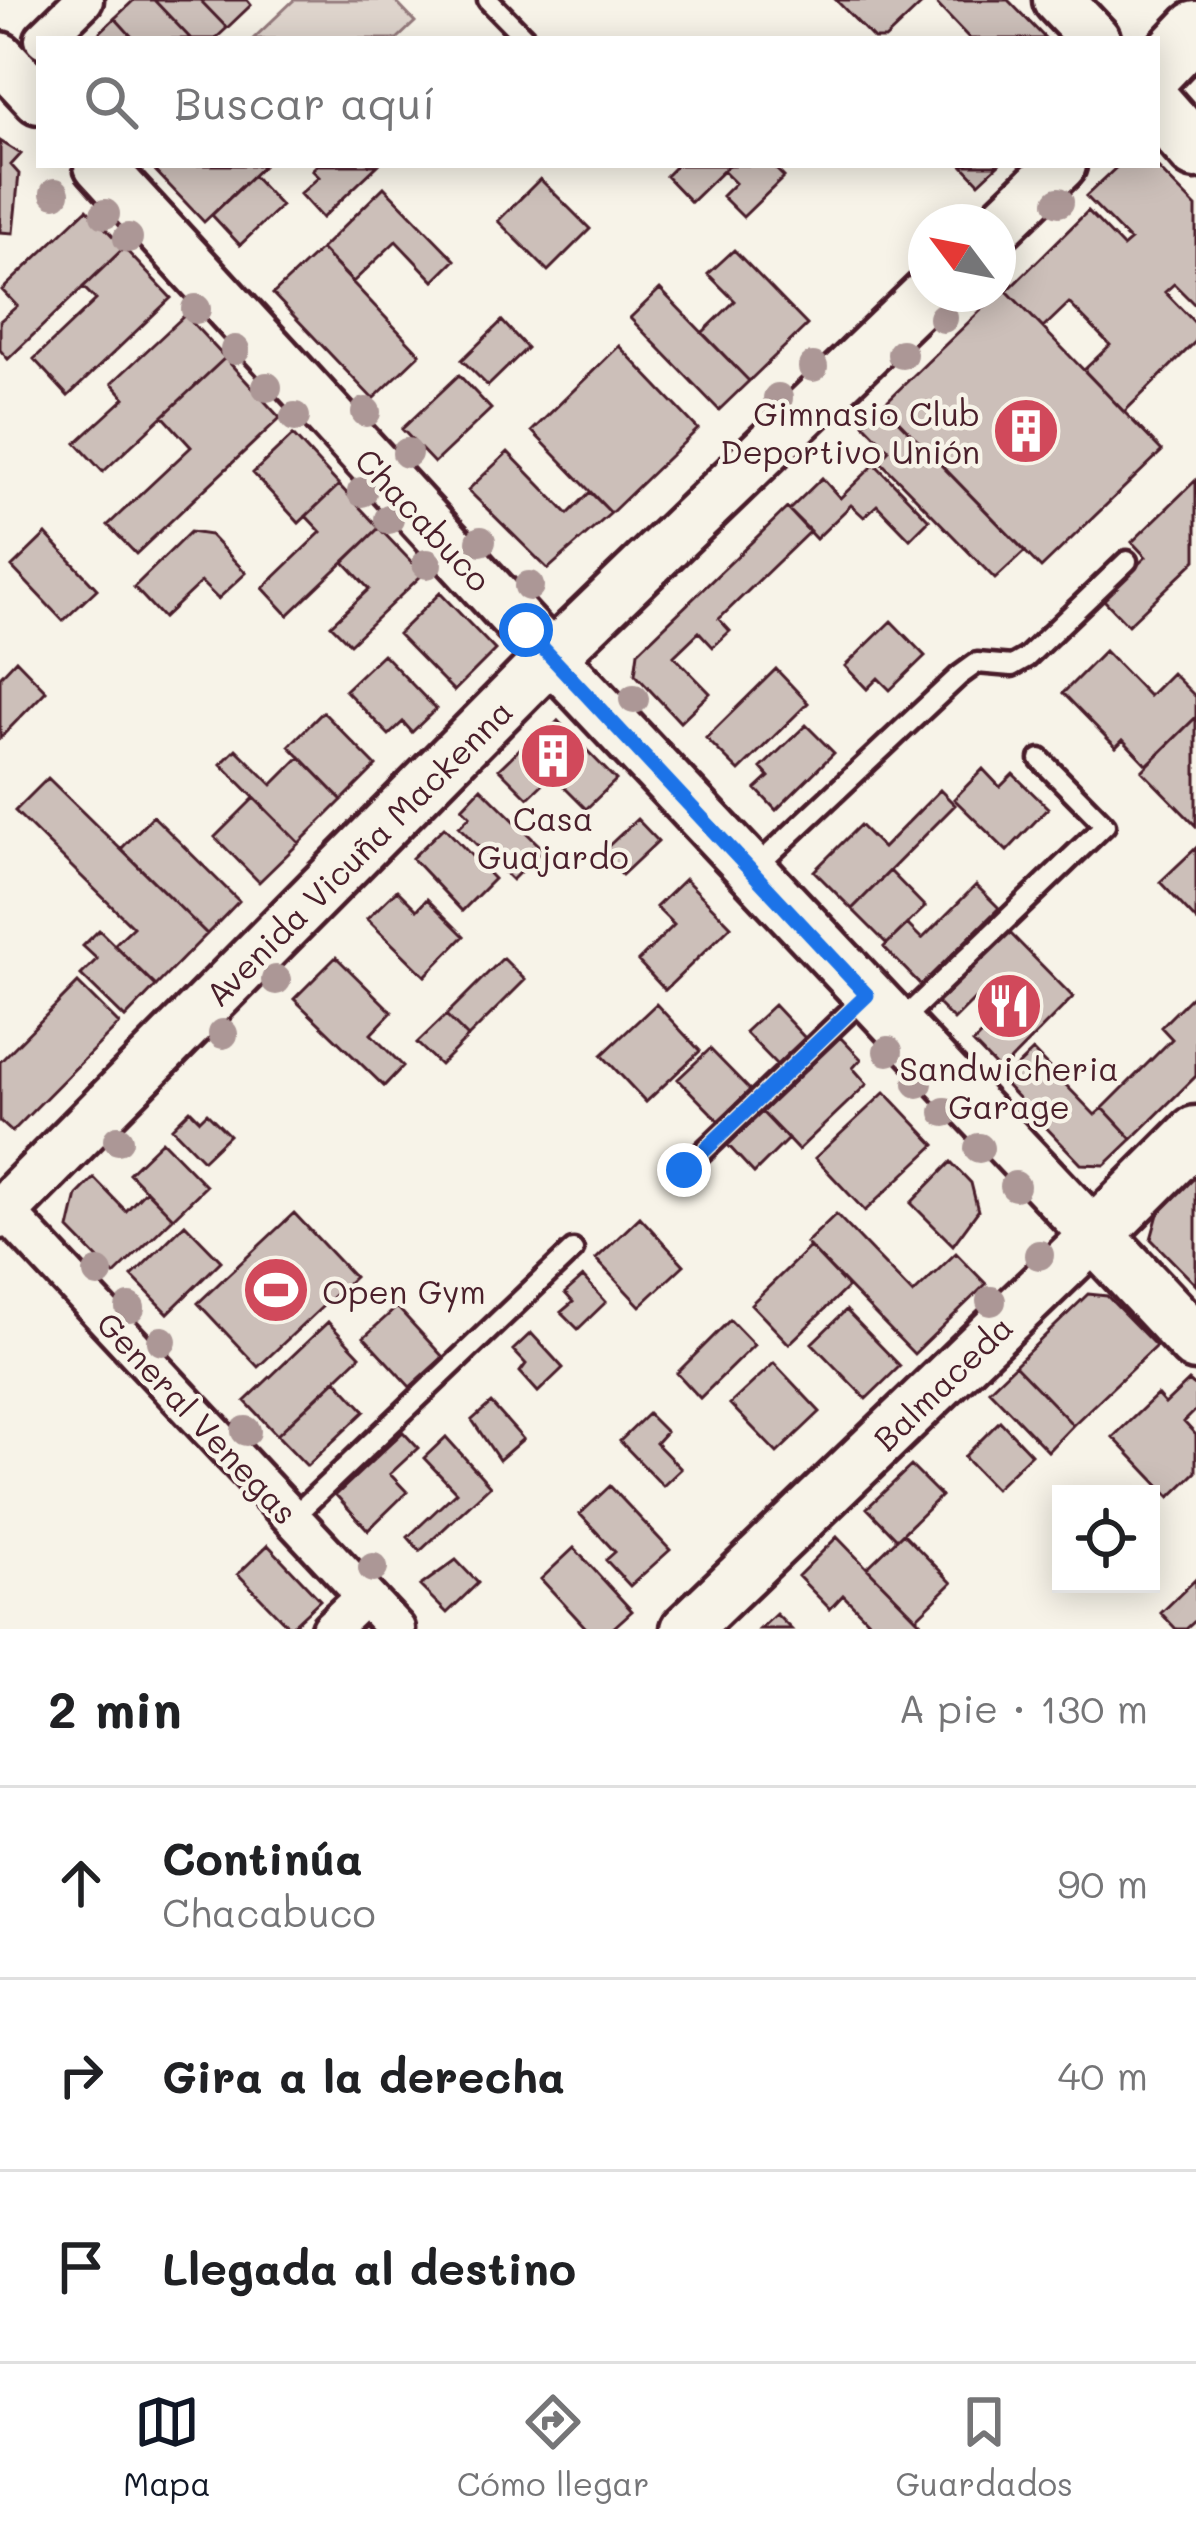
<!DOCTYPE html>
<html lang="es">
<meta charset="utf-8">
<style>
:root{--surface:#fff;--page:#f2f2f2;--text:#202124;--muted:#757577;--line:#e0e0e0;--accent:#111827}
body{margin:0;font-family:Mali,sans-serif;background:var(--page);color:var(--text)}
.controls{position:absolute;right:36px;bottom:36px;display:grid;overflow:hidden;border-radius:0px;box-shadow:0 6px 30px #0003}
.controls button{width:108px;height:108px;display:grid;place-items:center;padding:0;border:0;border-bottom:3px solid var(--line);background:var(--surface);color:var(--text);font:60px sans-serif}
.compass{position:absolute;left:908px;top:204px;width:108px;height:108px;border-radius:50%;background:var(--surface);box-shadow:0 6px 30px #0003;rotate:302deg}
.stop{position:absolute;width:36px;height:36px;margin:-27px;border:9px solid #1a73e8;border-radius:50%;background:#fff}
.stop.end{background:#1a73e8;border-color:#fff;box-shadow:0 3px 12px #0008}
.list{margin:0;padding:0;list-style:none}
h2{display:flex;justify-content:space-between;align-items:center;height:156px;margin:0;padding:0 48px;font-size:51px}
h2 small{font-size:39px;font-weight:400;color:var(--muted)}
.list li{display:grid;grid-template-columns:78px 1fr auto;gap:36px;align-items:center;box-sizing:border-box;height:192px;padding:0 48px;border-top:3px solid var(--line)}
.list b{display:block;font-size:45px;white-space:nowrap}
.list p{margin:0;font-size:39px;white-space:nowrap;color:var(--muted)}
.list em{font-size:39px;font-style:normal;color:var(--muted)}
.icon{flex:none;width:66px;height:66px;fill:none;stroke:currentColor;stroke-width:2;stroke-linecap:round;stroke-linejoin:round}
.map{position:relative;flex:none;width:1196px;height:1629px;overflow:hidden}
.search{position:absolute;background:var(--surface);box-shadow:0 6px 30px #0003;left:36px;right:36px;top:36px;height:132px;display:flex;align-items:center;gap:30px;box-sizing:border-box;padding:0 42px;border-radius:0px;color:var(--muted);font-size:45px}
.sheet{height:732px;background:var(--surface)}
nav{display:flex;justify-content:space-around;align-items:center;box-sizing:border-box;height:168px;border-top:3px solid var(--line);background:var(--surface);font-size:33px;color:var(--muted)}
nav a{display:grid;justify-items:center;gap:6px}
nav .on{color:var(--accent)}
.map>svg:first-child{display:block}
.green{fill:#ded4cc;stroke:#947a7c;stroke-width:3}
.building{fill:#ccbfb9;stroke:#4a1f2b;stroke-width:3}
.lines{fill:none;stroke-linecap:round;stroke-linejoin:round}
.lane-casing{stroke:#4a1f2b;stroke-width:27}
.street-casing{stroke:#4a1f2b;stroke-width:45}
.secondary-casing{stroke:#4a1f2b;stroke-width:57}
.primary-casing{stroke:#4a1f2b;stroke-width:63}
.lane{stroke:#f7f3e8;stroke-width:18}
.street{stroke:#f7f3e8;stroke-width:36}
.secondary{stroke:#f7f3e8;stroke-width:48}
.primary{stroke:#f7f3e8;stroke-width:54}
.tree{fill:#ac9796}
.route{stroke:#1a73e8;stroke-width:15}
.labels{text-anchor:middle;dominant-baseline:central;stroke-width:9;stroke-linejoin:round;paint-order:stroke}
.poi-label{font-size:33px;fill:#4a1f2b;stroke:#f7f3e8}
.street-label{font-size:33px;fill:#4a1f2b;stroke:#f7f3e8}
</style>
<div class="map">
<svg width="1196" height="1629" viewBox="0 0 1196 1629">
<rect width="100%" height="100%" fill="#f7f3e8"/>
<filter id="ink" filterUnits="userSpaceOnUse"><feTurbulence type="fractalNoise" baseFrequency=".00833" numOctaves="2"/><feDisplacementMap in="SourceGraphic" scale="24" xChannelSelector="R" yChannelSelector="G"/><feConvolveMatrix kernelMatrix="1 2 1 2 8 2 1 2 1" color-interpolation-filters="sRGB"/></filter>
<g filter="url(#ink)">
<path class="green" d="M294,0h100l21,22 -18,17h-144z"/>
<path class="building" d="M134,0h20l37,39h-57l-19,-21z
M154,0h46l27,28 -12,11h-24z
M200,0h47l4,5 -24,23z
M836,0h90l-41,39h-11z
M933,0h75l38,39h-76z
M115,18l19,21h-41z
M0,141l21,13 -10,11 8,9 -6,59 -13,-1z
M150,165h114l-60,57z
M317,165h61l-56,53 -22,-24 19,-17 -7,-7z
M677,165h52l-38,37 -25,-26z
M729,165h43l12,12 -41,40 -21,-21 13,-13 -12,-12z
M962,165h36l-19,18z
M1119,165h36l41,42v99l-22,-22 -9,8 31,32v17l-72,71 -40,-42 26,-25 -41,-42 -26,25 -36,-37 81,-80 35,36 7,-6 -44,-45z
M253,176l28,30 -41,39 -28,-30z
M540,179l50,50 -42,42 -50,-50z
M384,187l71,73 -21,21 -38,-40 -43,41 -32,-33z
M87,209l37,39 -116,111 -8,-9v-29l17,-15 -15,-16z
M124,248l47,50 -103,98 -34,-37 62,-59 -13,-13z
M321,249l99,105 -47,45 -100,-105z
M734,250l73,75 -58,56 -47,-48 33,-32 -27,-27z
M1004,288l158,163 -121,117 -158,-163z
M660,289l89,92 -30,29 -89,-92z
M185,315l40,43 -122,114 -27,-29 49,-45 -13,-15z
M502,321l25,27 -39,38 -26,-26z
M619,346l79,83 -87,84 -79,-82z
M225,358l55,60 -144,136 -28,-29 83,-78 -28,-31z
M459,375l32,34 -57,54 -32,-34z
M883,405l142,146 -30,28 -116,-119 10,-10 -25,-26z
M293,435l46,50 -40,38 -46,-50z
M508,452l60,62 22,-22 21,21 -63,56 -80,-79z
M875,464l54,56 -19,19 -33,-34 -13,12 -13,-12 -35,34 -27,-29 33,-32 18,20z
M1196,480v80l-68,65 -26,-27 44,-41 -14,-15z
M339,485l40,43 -91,87 -25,-27 58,-56 -15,-16z
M787,508l23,23 -91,88 11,12 -17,16 -14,-15 -25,24 36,37 -30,29 -45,-48 3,-22z
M379,528l44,46 -73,70 -19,-19 38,-36 -25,-27z
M190,532l20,3 36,38 -28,26 -17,-17 -38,36 -29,-31z
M46,534l51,55 -34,32 -51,-54z
M440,593l55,57 -41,41 -56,-57z
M891,621l34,35 -35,34 -12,-12 -11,11 -22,-23z
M1105,651l44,45 23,-23 24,24v20l-49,48 -24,-25 -7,7 -53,-54z
M383,654l53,55 -24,23 -9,-10 -14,13 -44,-45z
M16,660l30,31 -46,47v-61z
M776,669l32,34 -69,68 -33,-33z
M323,712l53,54 -34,34 -53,-54z
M1196,717v109l-54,-55z
M558,721l58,59 -30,29 -34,-34 -24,23 -29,-29 32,-31 5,6z
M806,725l28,28 -58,57 -20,-21 13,-12 -8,-9z
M236,749l36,36 28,-28 42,43 -43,43 -78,-79z
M983,769l17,18 13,-13 35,34 -41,43 -53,-52z
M48,778l159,156 -51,52 -42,-41 19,-18 -118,-116z
M481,788l62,61 -31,31 -53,-53 11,-11 -8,-8z
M940,790l15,15 -103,104 -38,-38 46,-46 23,23z
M254,798l45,45 -40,39 -44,-45z
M153,816l86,85 -32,33 -86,-85z
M637,819l21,22 -36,34 -21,-22z
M444,827l50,52 -32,32 -50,-53z
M1196,848v72l-36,-38z
M890,871l35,36 -38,37 -35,-35z
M685,879l46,47 -66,64 -27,-29 36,-36 -18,-18z
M976,885l23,23 -78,77 -37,-38 23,-23 15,15z
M397,890l20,20 10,-11 37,37 -39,40 -58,-57z
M99,930l57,56 -31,32 -44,-43 16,-16 -14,-13z
M1007,930l66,67 -73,74 -27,-28 23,-23 -21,-21 -21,21 -19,-19z
M336,957l56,55 -21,22 32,32 -19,20 -90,-87z
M503,958l22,22 -57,57 -22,-22z
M78,983l41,41 -107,108 -12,-11v-59z
M1196,992v84l-64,63 -29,-31 69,-69 -11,-12z
M656,1004l44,47 -54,51 -44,-47z
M774,1005l31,33 -28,27 -32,-33z
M446,1015l22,22 -28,28 -23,-22z
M840,1037l21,22 -8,9 14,16 -69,66 -36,-38z
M710,1049l40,41 -31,31 -41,-42z
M1033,1051l62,64 8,-7 29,31 -27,26 -24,-1 -79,-83z
M885,1092l50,53 -70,66 -50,-53z
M190,1110l10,10 7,-7 22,22 -26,25 -31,-32z
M762,1112l26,27 -34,34 -26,-28z
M162,1141l44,45 -33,32 -44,-45z
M951,1162l20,21 7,28 -25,34 -42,-42z
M1196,1175v110l-45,-46 7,-25z
M94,1178l32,33 20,-21 27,28 -59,57 -45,-46 8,-34z
M294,1213l60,64 -96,90 -60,-64z
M836,1214l77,80 43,-41 30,31 -72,70 -108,-111z
M640,1217l44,48 -44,41 -44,-47z
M185,1224l36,37 -53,52 -36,-37z
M810,1247l38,40 -59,57 -38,-40z
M583,1277l23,25 -28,27 -17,-17 12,-10 -8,-9z
M1088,1294l19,2 49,50 -83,79 -58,-60z
M397,1307l46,50 -33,30 -46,-50z
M846,1310l54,56 -34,33 -54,-56z
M730,1320l24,25 -54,53 -23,-25z
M328,1322l32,34 -83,79 -32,-34z
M531,1333l32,35 -25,24 -18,-20 6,-8 -13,-14z
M774,1363l46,49 -43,41 -47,-49z
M1015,1365l58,60 -25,26 -59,-61z
M336,1380l29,31 -58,55 -30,-31z
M1189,1381l7,6v23l-12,12 12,13v37l-26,25 -57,-60 44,-42 8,9z
M491,1403l32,36 -24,21 -27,-40z
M648,1414l18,18 -10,11 25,26 -18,17 -43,-45z
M1000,1421l31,33 -36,35 -31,-32z
M403,1432l15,16 -28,26 17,18 -39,38 -32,-35z
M446,1437l44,49 -70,65 -12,-14 48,-45 -32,-34z
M911,1466l30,30 -44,43 -30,-31z
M610,1486l60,64 -40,36 -24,-26 9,-8 -35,-38z
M903,1533l49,50 -36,35 -49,-50z
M837,1537l30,31 60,61h-51l-33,-34 -13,14 -32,-33z
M268,1545l52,55 -30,28 -52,-54z
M574,1548l58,63 -20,18h-25l-46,-50z
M456,1560l22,23 -31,30 -27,-27z
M1196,1579v41l-10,9h-10l-15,-16z
M776,1614l15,15h-31z"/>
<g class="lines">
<g class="lane-casing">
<path id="lane" d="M488,0l38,39
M755,868l204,-192 18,-13 35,3 14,-8 101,-97
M900,1022l205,-197 -65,-66
M684,1170l183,-175
M292,1518l281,-268"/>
</g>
<g class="street-casing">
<path id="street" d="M44,39l40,-39
M0,1205l396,424
M330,1629l35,-33"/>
</g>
<g class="secondary-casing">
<path id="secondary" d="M1058,0l37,39
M0,57l39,42
M99,165l427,465 569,605 -409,394
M998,226l63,-61
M0,1214l552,-558 375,-362"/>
</g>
<g class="primary-casing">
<path id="primary" d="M1157,70l39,-41
M1157,107l39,44
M1196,1134l-101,101 101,108"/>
</g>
<use href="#lane" class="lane"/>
<use href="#street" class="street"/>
<use href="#secondary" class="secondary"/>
<use href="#primary" class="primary"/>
</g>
<g class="tree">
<circle cx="55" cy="193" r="15"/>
<circle cx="1059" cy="202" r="15"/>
<circle cx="105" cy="214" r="15"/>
<circle cx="128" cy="238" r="15"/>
<circle cx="196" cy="309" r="15"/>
<circle cx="943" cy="318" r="15"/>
<circle cx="235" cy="350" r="15"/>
<circle cx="902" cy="354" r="15"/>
<circle cx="813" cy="367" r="15"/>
<circle cx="267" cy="387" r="15"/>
<circle cx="778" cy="398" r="15"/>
<circle cx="366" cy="412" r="15"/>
<circle cx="295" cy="417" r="15"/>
<circle cx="407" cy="453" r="15"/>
<circle cx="362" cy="492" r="15"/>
<circle cx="389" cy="519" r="15"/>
<circle cx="481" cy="541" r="15"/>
<circle cx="427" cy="564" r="15"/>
<circle cx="529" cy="586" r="15"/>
<circle cx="634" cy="699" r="15"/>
<circle cx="276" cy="980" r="15"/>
<circle cx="223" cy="1034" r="15"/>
<circle cx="888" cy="1051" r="15"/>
<circle cx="918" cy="1083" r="15"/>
<circle cx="945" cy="1112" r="15"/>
<circle cx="118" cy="1140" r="15"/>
<circle cx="979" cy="1148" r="15"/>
<circle cx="1015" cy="1186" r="15"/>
<circle cx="1039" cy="1255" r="15"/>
<circle cx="98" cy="1273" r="15"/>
<circle cx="991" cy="1301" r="15"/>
<circle cx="130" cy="1308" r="15"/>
<circle cx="162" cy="1341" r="15"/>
<circle cx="246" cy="1431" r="15"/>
<circle cx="373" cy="1568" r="15"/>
</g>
</g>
<g class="lines" filter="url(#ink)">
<path class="route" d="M526,630l341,365 -183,175"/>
</g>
<defs>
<g id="building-disc" transform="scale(3.45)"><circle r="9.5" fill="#d1495b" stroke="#f7f3e8"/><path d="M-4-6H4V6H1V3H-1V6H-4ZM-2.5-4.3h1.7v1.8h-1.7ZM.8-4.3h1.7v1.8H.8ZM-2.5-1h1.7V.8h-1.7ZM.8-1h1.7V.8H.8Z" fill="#fff"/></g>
<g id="restaurant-disc" transform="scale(3.45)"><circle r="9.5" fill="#d1495b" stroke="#f7f3e8"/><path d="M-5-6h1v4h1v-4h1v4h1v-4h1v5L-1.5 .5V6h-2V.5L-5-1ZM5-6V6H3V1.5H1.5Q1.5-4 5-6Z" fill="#fff"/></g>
<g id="stadium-disc" transform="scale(3.45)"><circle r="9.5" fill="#d1495b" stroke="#f7f3e8"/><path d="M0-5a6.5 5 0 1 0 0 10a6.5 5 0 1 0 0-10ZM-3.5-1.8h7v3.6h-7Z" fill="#fff"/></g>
</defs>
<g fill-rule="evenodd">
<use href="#building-disc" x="1026" y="431"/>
<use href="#building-disc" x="553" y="756"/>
<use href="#restaurant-disc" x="1009" y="1006"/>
<use href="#stadium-disc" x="276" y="1290"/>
</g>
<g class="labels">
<g class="poi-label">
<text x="980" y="412" text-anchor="end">Gimnasio Club<tspan x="980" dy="38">Deportivo Unión</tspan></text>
<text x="553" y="817">Casa<tspan x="553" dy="38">Guajardo</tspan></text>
<text x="1009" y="1067">Sandwicheria<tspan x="1009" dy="38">Garage</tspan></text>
<text x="322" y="1290" text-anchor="start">Open Gym</text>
</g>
<g class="street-label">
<text transform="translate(424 519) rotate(47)">Chacabuco</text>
<text transform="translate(358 852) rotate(-45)">Avenida Vicuña Mackenna</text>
<text transform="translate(942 1382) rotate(-44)">Balmaceda</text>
<text transform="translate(198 1417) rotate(47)">General Venegas</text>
</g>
</g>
</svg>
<div class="controls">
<button><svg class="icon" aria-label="locate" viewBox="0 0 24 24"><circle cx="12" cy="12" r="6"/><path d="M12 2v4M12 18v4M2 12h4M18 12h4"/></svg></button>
</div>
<svg class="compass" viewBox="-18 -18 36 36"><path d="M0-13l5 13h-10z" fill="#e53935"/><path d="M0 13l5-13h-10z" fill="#757577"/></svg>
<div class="stop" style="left:526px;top:630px"></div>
<div class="stop end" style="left:684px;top:1170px"></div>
<div class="search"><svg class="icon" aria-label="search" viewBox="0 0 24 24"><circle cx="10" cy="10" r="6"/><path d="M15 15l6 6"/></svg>Buscar aquí</div>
</div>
<section class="sheet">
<h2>2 min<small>A pie · 130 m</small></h2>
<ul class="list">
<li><svg class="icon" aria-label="ahead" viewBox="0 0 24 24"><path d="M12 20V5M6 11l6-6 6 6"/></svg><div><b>Continúa</b><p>Chacabuco</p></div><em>90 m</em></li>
<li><svg class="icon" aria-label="right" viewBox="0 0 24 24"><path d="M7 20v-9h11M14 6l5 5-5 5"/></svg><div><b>Gira a la derecha</b></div><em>40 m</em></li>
<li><svg class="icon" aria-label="arrive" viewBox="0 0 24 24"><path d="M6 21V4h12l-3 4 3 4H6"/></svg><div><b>Llegada al destino</b></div></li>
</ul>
</section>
<nav>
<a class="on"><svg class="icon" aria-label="map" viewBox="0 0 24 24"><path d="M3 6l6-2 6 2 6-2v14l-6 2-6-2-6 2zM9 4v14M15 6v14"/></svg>Mapa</a>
<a><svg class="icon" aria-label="directions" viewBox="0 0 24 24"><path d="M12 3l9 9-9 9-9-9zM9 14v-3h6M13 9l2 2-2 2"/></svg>Cómo llegar</a>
<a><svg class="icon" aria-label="saved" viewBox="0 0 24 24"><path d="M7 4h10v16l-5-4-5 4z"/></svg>Guardados</a>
</nav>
